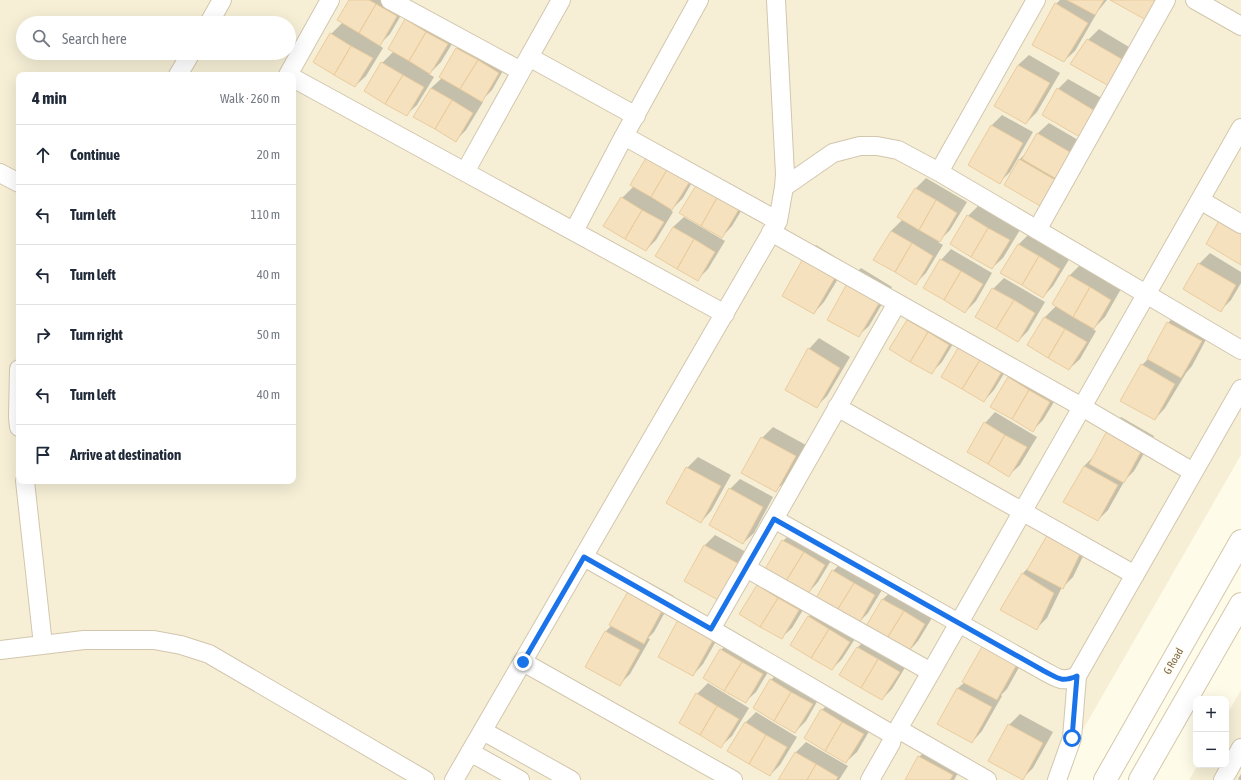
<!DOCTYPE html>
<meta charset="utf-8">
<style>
:root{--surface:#fff;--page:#f6f6f7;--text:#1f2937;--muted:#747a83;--line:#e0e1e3}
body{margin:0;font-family:"Asap Condensed",sans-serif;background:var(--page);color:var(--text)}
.controls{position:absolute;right:12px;bottom:12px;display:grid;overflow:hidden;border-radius:8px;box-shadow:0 4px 16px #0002}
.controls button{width:36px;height:36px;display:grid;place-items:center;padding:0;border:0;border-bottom:1px solid var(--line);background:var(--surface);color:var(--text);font:20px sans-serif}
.stop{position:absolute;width:12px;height:12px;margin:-9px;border:3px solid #1a73e8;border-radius:50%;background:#fff}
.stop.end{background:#1a73e8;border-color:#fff;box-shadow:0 1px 4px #0008}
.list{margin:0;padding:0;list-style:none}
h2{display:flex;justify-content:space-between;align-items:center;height:52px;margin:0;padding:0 16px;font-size:17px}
h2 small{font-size:13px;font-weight:400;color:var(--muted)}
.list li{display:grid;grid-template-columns:26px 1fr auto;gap:12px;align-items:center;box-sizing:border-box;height:60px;padding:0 16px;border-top:1px solid var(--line)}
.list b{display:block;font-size:15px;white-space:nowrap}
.list em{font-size:13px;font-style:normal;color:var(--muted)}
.icon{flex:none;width:22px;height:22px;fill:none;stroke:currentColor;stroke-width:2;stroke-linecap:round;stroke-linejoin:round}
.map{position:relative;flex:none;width:1241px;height:780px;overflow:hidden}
.search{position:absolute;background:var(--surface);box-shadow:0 4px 16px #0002;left:16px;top:16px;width:280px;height:44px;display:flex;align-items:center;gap:10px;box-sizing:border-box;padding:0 14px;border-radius:22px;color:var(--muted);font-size:15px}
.panel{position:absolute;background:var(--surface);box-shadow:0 4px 16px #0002;left:16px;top:72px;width:280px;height:412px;border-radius:8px}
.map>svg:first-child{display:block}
.residential{fill:#f6efd6;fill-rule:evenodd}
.shadow{fill:#0003}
.building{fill:#f6e1be;stroke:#eacc9d}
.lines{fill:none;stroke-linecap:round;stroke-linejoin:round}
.street-casing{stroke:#d2c6ad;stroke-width:20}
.secondary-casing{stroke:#d5c7aa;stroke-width:24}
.street{stroke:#fff;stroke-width:18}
.secondary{stroke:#fff;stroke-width:22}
.route{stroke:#1a73e8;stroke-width:5}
.labels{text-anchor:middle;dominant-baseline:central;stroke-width:3;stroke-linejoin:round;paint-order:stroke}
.street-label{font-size:11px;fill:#7b6749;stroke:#fffdf1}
</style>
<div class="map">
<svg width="1241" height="780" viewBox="0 0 1241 780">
<rect width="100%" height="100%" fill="#fefbe9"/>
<path class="residential" d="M0,0h1241v455l-187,325h-1054zM23,23h266v30h-266zM19,75h274v406h-274z
M1241,690v90h-52l9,-15h28v-49z"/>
<path class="shadow" d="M351,0h47l9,5 -17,29 -11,11 4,3 -17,28 -11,10 -24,-52 12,-12z
M1060,0h47l-9,11 -23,40 -11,10 -31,-17 23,-40z
M416,10l42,24 -17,28 -12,12 5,3 -17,28 -11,10 -24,-52 12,-12 12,-31z
M1099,29l35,21 -14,24 -32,-34z
M467,38l41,24 -16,28 -11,11 2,1 -17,28 -10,10 -25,-52 11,-10 -2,-1 17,-29z
M1029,55l31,18 -23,39 -11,11 -8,-58z
M1068,79l37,21 -15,25 -32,-36z
M1002,115l31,17 -23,40 -10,10 -31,-17 23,-40z
M1049,123l36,21 -33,52 -47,-11 15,-26 6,-6 12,-20z
M699,170l-16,28 -12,12 2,2 -17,28 -10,10 -24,-52 12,-12z
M926,178l41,24 -17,28 -12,12 5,3 -17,28 -10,10 -25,-52 12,-12 13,-31z
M697,184l52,14 -17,28 -10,11z
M979,205l41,25 -17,28 -11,10 -24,-52z
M684,217l41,24 -17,28 -11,11 -24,-53z
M1029,234l41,24 -17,28 -10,11 -25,-52z
M816,245l31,19 -23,38 -10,11 -8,-58z
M951,249l41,24 -16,28 -11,11 -24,-52z
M1210,253l31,19v11l-10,17 -10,10 -37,-21 15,-25z
M1080,265l41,24 -16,28 -12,12 3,2 -16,28 -11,10 -41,-24 17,-28 12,-12 -4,-2 17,-28z
M861,268l31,19 -23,39 -11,10 -8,-57z
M1004,278l41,24 -17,29 -10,10 -41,-24 16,-28z
M918,310l41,24 -17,28 -10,10 -25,-52z
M1178,312l33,18 -19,36 -6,7 -21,35 -10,11 -13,-54 6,-6 20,-36z
M819,338l31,19 -23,39 -10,10 -8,-57z
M970,338l41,24 -17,28 -10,11 -42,-24 17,-28z
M1019,367l41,25 -17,28 -10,10 -25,-52z
M995,412l42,25 -17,28 -11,10 -24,-52z
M1121,417l33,19 -20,35 -9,9 -17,30 -10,10 -33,-18 19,-36 10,-10 16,-28z
M773,427l33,18 -20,36 -11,10 -32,-18 19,-35z
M698,457l33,18 -20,36 -10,11 -33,-19 19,-35z
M740,479l33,18 -19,36 -11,10 -13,-54z
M1060,522l30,20 -17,35 -10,10h-1l-15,31 -10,10 -14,-55 7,-7 19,-34z
M794,530l41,24 -17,28 -10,11 -25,-52z
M715,535l33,18 -20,36 -43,-8 20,-36z
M844,560l41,25 -17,28 -10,10 -25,-52z
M768,575l41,25 -17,28 -11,10 -23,-52z
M641,578l33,18 -20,36 -6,6 2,1 -20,35 -11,11 -33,-18 20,-36 6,-6 18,-36z
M894,589l41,24 -17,28 -10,11 -42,-24 17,-29z
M819,606l41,25 -18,28 -10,10 -40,-25 17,-28z
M679,621l44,8 -20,35 -10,11z
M868,637l41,24 -17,28 -10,10 -41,-24 17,-28z
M731,640l42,24 -17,28 -11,10 -24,-52z
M1027,653l-20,36 -6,6 1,1 -20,35 -10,11 -33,-18 19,-36 7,-6z
M781,669l41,24 -16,28 -11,11 -24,-52z
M708,683l41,25 -17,28 -11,10 -24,-52z
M833,699l41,24 -17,29 -11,10 -24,-52z
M756,712l41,25 -17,28 -10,10 -25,-52z
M1020,714l33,18 -20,36 -10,10 -14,-53z
M806,742l42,24 -9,14h-60l17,-28z
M930,746l33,18 -9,16h-48l13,-23z
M1241,774v6h-1l-2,-1z"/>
<path class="building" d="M349,0h20l7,4 -17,29 -22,-13z
M1067,0h37l-9,15z
M1110,0h51l-13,21z
M1055,3l33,20 -24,39 -32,-17z
M376,4l21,12 -17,30 -21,-13z
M405,19l21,13 -17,29 -21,-12z
M426,32l22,12 -18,30 -21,-13z
M330,33l21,13 -17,29 -21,-13z
M1087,39l38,22 -16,25 -39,-22z
M351,46l22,12 -18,29 -21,-12z
M456,48l22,12 -18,29 -21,-12z
M478,60l21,13 -17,29 -22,-13z
M381,62l22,13 -18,29 -21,-13z
M1018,65l32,18 -24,41 -32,-18z
M403,75l21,12 -17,29 -22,-12z
M431,88l21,12 -17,29 -22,-12z
M1057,88l38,23 -15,26 -38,-22z
M452,100l21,13 -17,29 -21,-13z
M991,125l32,18 -23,41 -32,-19z
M1037,133l38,22 -15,26 -38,-22z
M647,156l21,12 -17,29 -21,-12z
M1019,159l38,22 -15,26 -38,-22z
M668,168l22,13 -18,29 -21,-13z
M697,184l21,12 -17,30 -22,-13z
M915,188l21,12 -17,30 -22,-13z
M718,196l21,13 -17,29 -21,-12z
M621,197l21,13 -17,29 -22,-13z
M936,200l21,13 -17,29 -21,-12z
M642,210l22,12 -18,29 -21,-12z
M967,215l21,13 -17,29 -21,-13z
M1221,217l20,12v36l-35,-21z
M673,227l21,12 -17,30 -22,-13z
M988,228l22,12 -18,29 -21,-12z
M891,231l21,12 -17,29 -22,-12z
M694,239l21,13 -17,29 -21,-12z
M912,243l21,13 -17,29 -21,-13z
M1018,244l21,12 -17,29 -22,-12z
M805,255l32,19 -23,40 -32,-18z
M1039,256l21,13 -17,29 -21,-13z
M940,259l21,12 -17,29 -21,-12z
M1198,263l38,22 -15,27 -38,-23z
M961,271l22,13 -18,29 -21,-13z
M1069,275l21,12 -17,30 -21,-13z
M850,278l32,20 -23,39 -32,-17z
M1090,287l21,13 -17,29 -21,-12z
M992,288l22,12 -18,29 -21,-12z
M1014,300l21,13 -17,29 -22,-13z
M1044,317l21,12 -17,29 -21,-13z
M907,320l21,12 -18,30 -21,-13z
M1167,322l35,19 -21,37 -34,-19z
M1065,329l22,13 -18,28 -21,-12z
M928,332l21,13 -17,29 -22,-12z
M808,348l32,20 -23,40 -32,-18z
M958,348l22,12 -18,29 -21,-12z
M980,360l21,13 -17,29 -22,-13z
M1141,364l34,20 -20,36 -35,-19z
M1008,377l21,13 -17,29 -22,-12z
M1029,390l21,12 -17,30 -21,-13z
M984,422l21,13 -17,29 -21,-12z
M1109,427l35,19 -20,37 -35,-19z
M1005,435l22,12 -18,30 -21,-13z
M761,437l35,19 -20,36 -35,-19z
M1084,466l34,19 -20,36 -35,-19z
M686,467l35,19 -20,37 -35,-20z
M729,488l34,19 -20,37 -34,-19z
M1049,532l32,20 -18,37 -36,-19z
M782,540l22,12 -18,29 -21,-12z
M704,545l35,19 -21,36 -34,-19z
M804,552l21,13 -17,29 -22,-13z
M832,570l22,13 -18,29 -21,-12z
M1022,573l32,20 -17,37 -37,-20z
M854,583l21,12 -17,30 -22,-13z
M757,585l21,13 -18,29 -21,-13z
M630,588l34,19 -20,37 -35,-19z
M778,598l21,12 -17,29 -22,-12z
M882,599l22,12 -18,29 -21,-12z
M904,611l21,13 -17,29 -22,-13z
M808,616l21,13 -18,29 -21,-13z
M678,620l35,20 -20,36 -35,-19z
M829,629l21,13 -18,28 -21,-12z
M605,631l35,19 -20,36 -35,-19z
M983,645l34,19 -20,36 -35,-18z
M857,647l21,12 -17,29 -22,-13z
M720,649l22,13 -18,29 -21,-13z
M878,659l22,13 -18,28 -21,-12z
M742,662l21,12 -17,29 -22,-12z
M770,679l21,13 -17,29 -21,-13z
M957,688l35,19 -20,36 -35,-19z
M791,692l22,12 -18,29 -21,-12z
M696,693l21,13 -17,29 -21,-12z
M717,706l22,13 -18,29 -21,-13z
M821,709l21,13 -17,29 -21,-13z
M745,722l21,13 -17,29 -22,-13z
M842,722l22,12 -18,29 -21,-12z
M1008,724l35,19 -20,37 -35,-19z
M766,735l21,12 -17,29 -21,-12z
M795,752l21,12 -9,16h-29z
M918,756l35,19 -3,5h-45z
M816,764l22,13 -2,3h-29z"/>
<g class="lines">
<g class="street-casing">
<path id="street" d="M390,0l131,71
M699,0l-75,136 154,85
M1195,0l46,26
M209,23l13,-23
M529,57l32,-57
M178,75l13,-22
M288,75l42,-75
M293,78l172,94 64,-115 107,59
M465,172l260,142
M939,172l97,-172
M0,173l19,10
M784,187l49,-34 27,-7h17l21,4 41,22 302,178
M1200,200l41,24
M1037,230l129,-230
M574,231l50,-95
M771,232l311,175 111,65
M19,369l-1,48 1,10
M837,407l298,168
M25,481l18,164
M774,519l123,-216
M584,557l127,72 182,106
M746,568l28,-49 270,152c14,7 17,12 33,5l164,-287
M711,629l35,-61 185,104
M0,650l84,-10h70l27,5 28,9 216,126
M523,662l210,118
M898,729l89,51
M483,731l88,49
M470,752l50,28
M454,780l324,-559 6,-34 1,-13 -9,-174
M870,780l21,-37 2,-8 5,-6 33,-57 310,-544
M1057,780l15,-42 5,-62
M1223,780l18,-32"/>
</g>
<g class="secondary-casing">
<path id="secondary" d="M1105,780l136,-239
M1140,780l101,-176"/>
</g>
<use href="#street" class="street"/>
<use href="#secondary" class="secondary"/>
</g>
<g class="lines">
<path class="route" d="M523,662l61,-105 127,72 63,-110 270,152c14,7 17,12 33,5l-5,62"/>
</g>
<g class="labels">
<g class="street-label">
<text transform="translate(1173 661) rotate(-60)">G Road</text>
</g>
</g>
</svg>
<div class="controls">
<button>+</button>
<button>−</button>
</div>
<div class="stop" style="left:1072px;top:738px"></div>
<div class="stop end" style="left:523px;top:662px"></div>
<div class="search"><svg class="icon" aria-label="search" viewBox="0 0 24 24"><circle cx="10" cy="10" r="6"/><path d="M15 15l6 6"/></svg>Search here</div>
<section class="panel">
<h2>4 min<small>Walk · 260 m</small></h2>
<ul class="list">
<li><svg class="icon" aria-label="ahead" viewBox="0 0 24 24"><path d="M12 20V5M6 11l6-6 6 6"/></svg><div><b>Continue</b></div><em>20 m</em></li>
<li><svg class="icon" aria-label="left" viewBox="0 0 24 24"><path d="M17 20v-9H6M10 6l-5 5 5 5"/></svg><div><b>Turn left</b></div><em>110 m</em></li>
<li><svg class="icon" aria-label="left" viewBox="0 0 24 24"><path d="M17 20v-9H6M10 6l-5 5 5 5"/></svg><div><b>Turn left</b></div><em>40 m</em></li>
<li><svg class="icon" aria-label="right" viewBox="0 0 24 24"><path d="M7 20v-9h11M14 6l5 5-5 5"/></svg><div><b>Turn right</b></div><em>50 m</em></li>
<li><svg class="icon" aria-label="left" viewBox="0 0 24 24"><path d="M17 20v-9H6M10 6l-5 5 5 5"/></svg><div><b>Turn left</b></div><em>40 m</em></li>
<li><svg class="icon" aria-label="arrive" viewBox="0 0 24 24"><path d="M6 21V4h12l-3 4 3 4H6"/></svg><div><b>Arrive at destination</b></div></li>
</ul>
</section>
</div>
